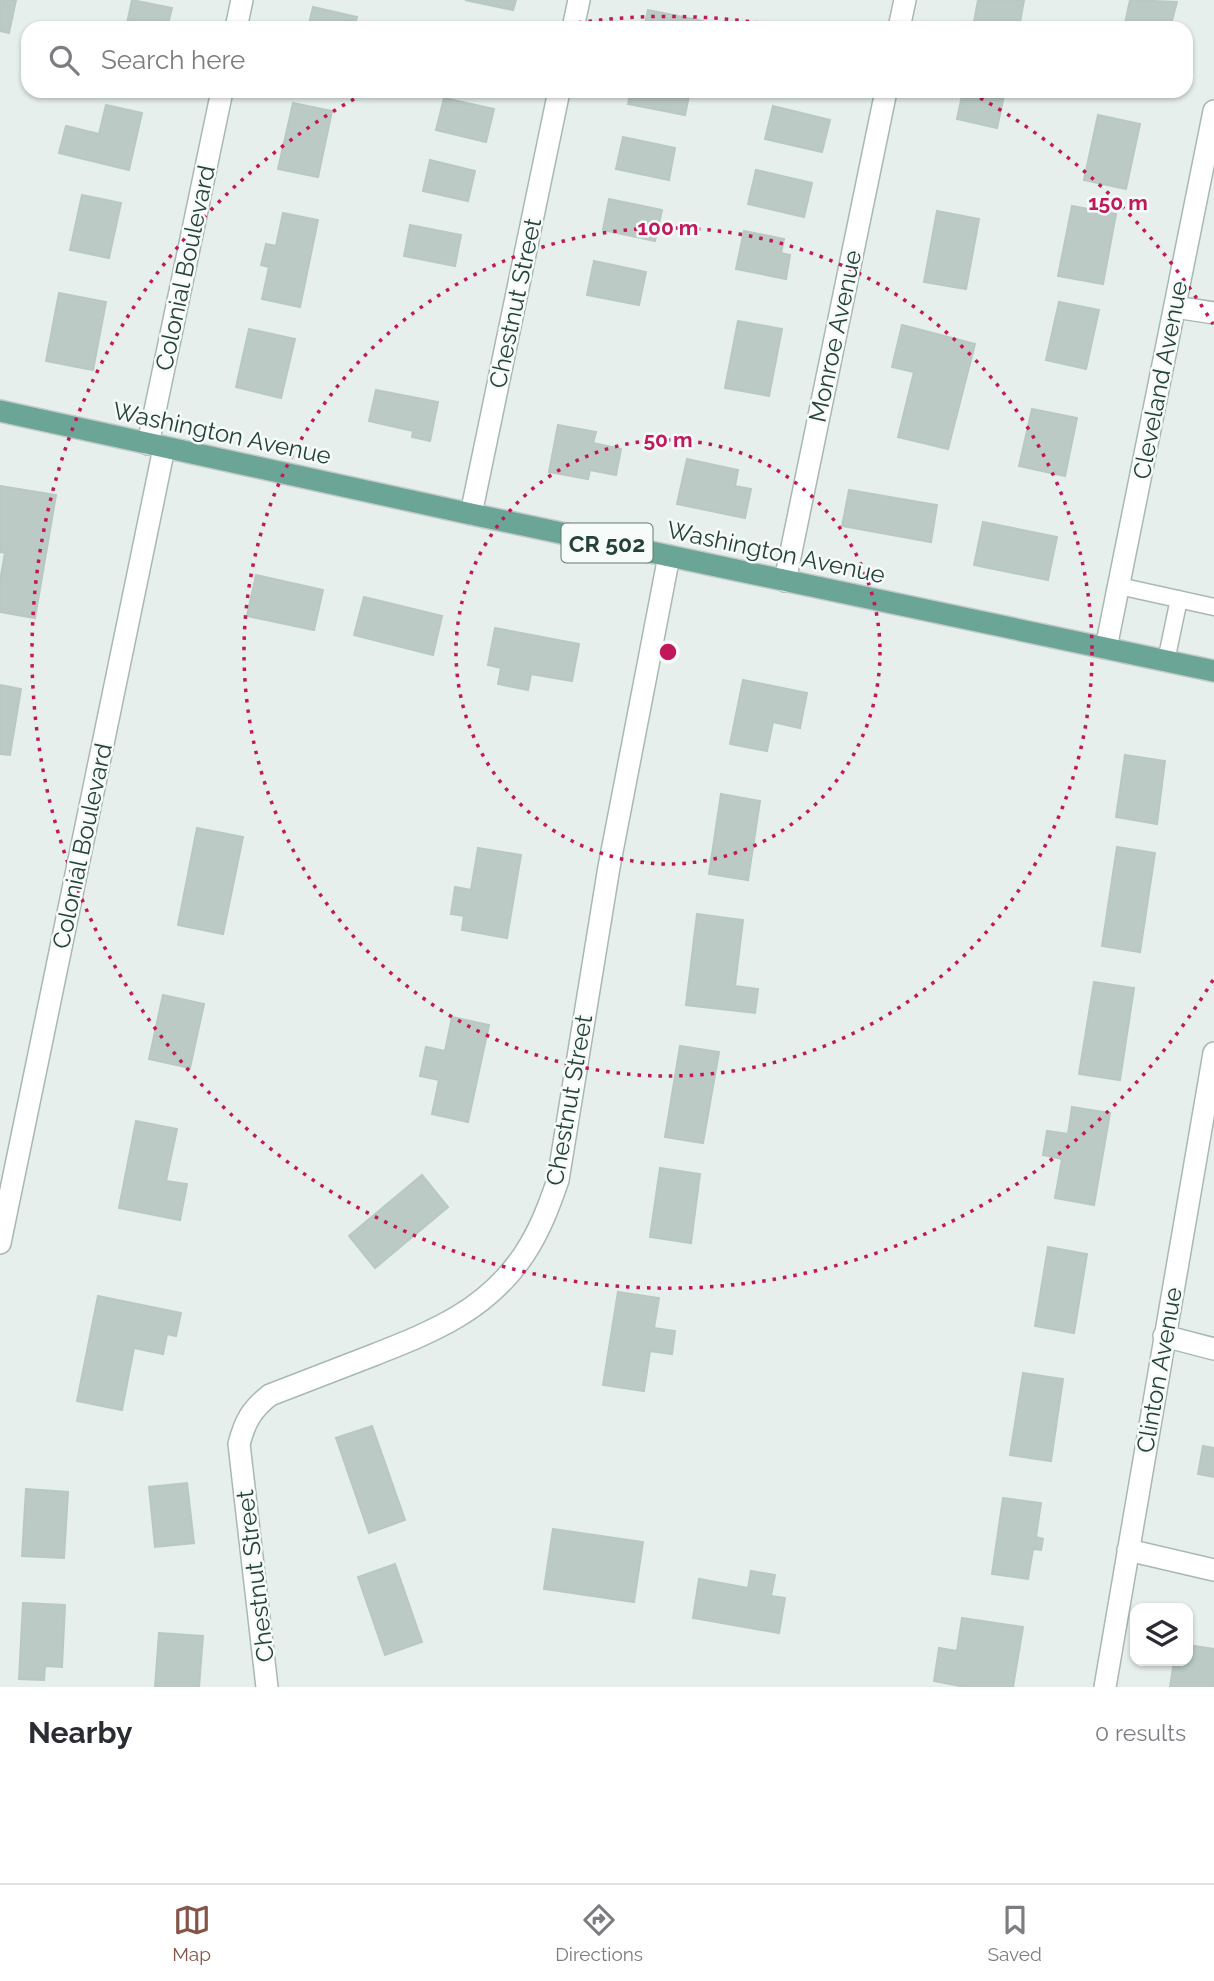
<!DOCTYPE html>
<style>
:root{--surface:#fff;--page:#f2f2f3;--text:#2b2b33;--muted:#7c7c81;--line:#e1e1e2;--accent:#855347}
body{margin:0;font-family:Raleway,sans-serif;background:var(--page);color:var(--text)}
.controls{position:absolute;right:21px;bottom:21px;display:grid;overflow:hidden;border-radius:14px;box-shadow:0 2px 5px #0004}
.controls button{width:63px;height:63px;display:grid;place-items:center;padding:0;border:0;border-bottom:2px solid var(--line);background:var(--surface);color:var(--text);font:35px sans-serif}
.list{margin:0;padding:0;list-style:none}
h2{display:flex;justify-content:space-between;align-items:center;height:91px;margin:0;padding:0 28px;font-size:30px}
h2 small{font-size:23px;font-weight:400;color:var(--muted)}
.icon{flex:none;width:38px;height:38px;fill:none;stroke:currentColor;stroke-width:2;stroke-linecap:round;stroke-linejoin:round}
.map{position:relative;flex:none;width:1214px;height:1687px;overflow:hidden}
.search{position:absolute;background:var(--surface);box-shadow:0 2px 5px #0004;left:21px;right:21px;top:21px;height:77px;display:flex;align-items:center;gap:18px;box-sizing:border-box;padding:0 24px;border-radius:21px;color:var(--muted);font-size:26px}
.sheet{height:196px;background:var(--surface)}
nav{display:flex;justify-content:space-around;align-items:center;box-sizing:border-box;height:98px;border-top:2px solid var(--line);background:var(--surface);font-size:19px;color:var(--muted)}
nav a{display:grid;justify-items:center;gap:4px}
nav .on{color:var(--accent)}
.map>svg:first-child{display:block}
.building{fill:#bbcac4;stroke:#b8c9c2;stroke-width:2}
.lines{fill:none;stroke-linecap:round;stroke-linejoin:round}
.service-casing{stroke:#a8b8b2;stroke-width:19}
.minor-casing{stroke:#a8b8b2;stroke-width:24}
.primary-casing{stroke:#c2cac8;stroke-width:24}
.service{stroke:#fff;stroke-width:16}
.minor{stroke:#fff;stroke-width:21}
.primary{stroke:#6aa596;stroke-width:21}
.ring{fill:none;stroke:#c2185b;stroke-width:3.5;stroke-dasharray:3.5 7}
.labels{text-anchor:middle;dominant-baseline:central;stroke-width:5;stroke-linejoin:round;paint-order:stroke}
.shield{fill:#f7fbf9;stroke:#637a73;stroke-width:2}
.shield-label{font-size:23px;font-weight:bold;fill:#24423a}
.street-label{font-size:24px;fill:#24423a;stroke:#f7fbf9}
.centre{fill:#c2185b;stroke:#f7fbf9;stroke-width:3.5}
.ring-label{font-size:21px;text-anchor:middle;font-weight:bold;fill:#c2185b;stroke:#f7fbf9;stroke-width:5;stroke-linejoin:round;paint-order:stroke}
</style>
<div class="map">
<svg width="1214" height="1687" viewBox="0 0 1214 1687">
<rect width="100%" height="100%" fill="#e6efeb"/>
<path class="building" d="M0,0h16l-7,33 -9,-2z
M132,0l40,8 -5,20h-41z
M465,0h51l-3,10z
M978,0h46l-5,28h-15l-30,-6z
M1130,0l47,2 -7,26h-46z
M313,7l44,10 -3,11h-46z
M648,10l55,11 -2,7h-57z
M631,91h59l-5,24 -57,-11z
M963,91h42l-8,37 -40,-9z
M444,98l50,11 -8,33 -50,-12z
M293,103l39,8 -14,66 -40,-8z
M106,105l36,8 -13,57 -70,-17 7,-27 33,8z
M773,106l57,14 -8,32 -57,-13z
M1098,115l42,9 -14,65 -42,-9z
M623,137l52,11 -6,32 -53,-11z
M430,160l45,11 -7,30 -45,-10z
M756,170l56,13 -8,34 -56,-13z
M82,195l39,8 -12,55 -39,-8z
M609,199l53,11 -7,31 -52,-11z
M1072,206l44,8 -13,70 -45,-8z
M937,211l42,8 -13,70 -42,-7z
M283,213l35,7 -18,87 -38,-8 7,-32 -8,-2 5,-21 10,2z
M410,225l51,10 -6,31 -51,-10z
M744,231l40,8 -3,14 9,2 -4,24 -50,-10z
M594,261l52,11 -7,33 -52,-10z
M59,293l47,9 -13,68 -47,-9z
M1059,302l40,8 -13,59 -40,-9z
M738,321l44,8 -13,67 -44,-8z
M902,325l73,19 -27,105 -50,-12 16,-65 -22,-5z
M249,329l46,10 -14,59 -45,-11z
M376,390l62,12 -8,39 -18,-4 1,-6 -44,-10z
M1032,409l45,9 -12,58 -46,-10z
M558,425l38,7 -3,11 28,6 -5,26 -26,-5 -2,9 -39,-7z
M687,459l51,11 -3,16 16,3 -6,29 -68,-14z
M0,486l56,9 -21,123 -35,-6v-31l5,-28 -5,-1z
M849,490l88,15 -6,37 -89,-16z
M983,522l74,15 -9,43 -74,-15z
M256,575l67,15 -9,40 -67,-14z
M364,597l78,19 -9,39 -79,-20z
M495,628l84,16 -7,37 -41,-7 -3,16 -30,-6 3,-16 -13,-3z
M743,680l64,13 -7,35 -27,-6 -6,29 -37,-7z
M0,685l21,4 -11,66 -10,-1z
M1125,755l40,6 -8,63 -41,-7z
M721,794l39,7 -12,79 -39,-6z
M197,828l46,9 -20,97 -45,-9z
M1117,847l38,6 -15,99 -38,-6z
M478,848l43,7 -14,83 -45,-8 2,-14 -13,-2 4,-27 16,3z
M697,914l46,6 -8,66 23,3 -3,24 -69,-8z
M1094,982l40,6 -14,92 -41,-6z
M163,995l41,9 -14,64 -41,-9z
M452,1017l37,8 -21,97 -36,-8 7,-34 -19,-4 6,-29 19,4z
M680,1046l39,6 -16,91 -38,-6z
M1072,1107l38,6 -16,92 -39,-7 7,-39 -19,-4 4,-24 21,3z
M136,1121l41,8 -11,52 21,3 -7,36 -61,-12z
M660,1168l40,6 -9,69 -41,-6z
M422,1175l26,32 -73,61 -26,-32z
M1048,1247l39,7 -13,79 -39,-7z
M618,1292l41,6 -5,30 21,3 -3,23 -22,-3 -6,40 -41,-6z
M98,1296l83,17 -5,23 -9,-2 -4,20 -29,-6 -12,62 -45,-9z
M1023,1373l40,6 -12,82 -41,-6z
M372,1426l33,94 -36,13 -33,-95z
M1203,1446l11,2v29l-16,-3z
M187,1483l7,60 -39,4 -6,-60z
M26,1489l42,3 -4,66 -42,-2z
M1003,1498l38,5 -5,34 7,2 -2,11 -8,-1 -5,30 -36,-5z
M553,1529l90,13 -9,60 -90,-13z
M395,1564l27,78 -37,13 -27,-78z
M751,1571l24,4 -4,21 14,2 -6,35 -86,-15 6,-39 49,9z
M23,1603l42,2 -3,62 -17,-1 -1,14 -25,-1z
M962,1618l61,9 -10,60h-48l-31,-6 5,-33 18,3z
M159,1633l44,3 -4,51h-44z
M1188,1645l26,4v38h-44l4,-26h14z"/>
<g class="lines">
<g class="service-casing">
<path id="service" d="M1119,586l95,21
M1166,661l13,-62"/>
</g>
<g class="minor-casing">
<path id="minor" d="M236,28l6,-28
M573,28l6,-28
M899,28l6,-28
M1175,307l39,6
M148,444l74,-353
M471,514l88,-423
M785,581l101,-490
M1106,648l108,-537
M0,1243l164,-795
M1164,1336l50,13
M1128,1550l86,20
M267,1687l-28,-243c6,-23 13,-35 31,-49 34,-13 67,-26 101,-39 61,-24 116,-45 154,-103 15,-23 24,-47 33,-73l51,-313 60,-311
M1105,1687l109,-634"/>
</g>
<g class="primary-casing">
<path id="primary" d="M0,411l471,103 743,157"/>
</g>
<use href="#service" class="service"/>
<use href="#minor" class="minor"/>
<use href="#primary" class="primary"/>
</g>
<g class="ring">
<circle cx="668" cy="652" r="212"/>
<circle cx="668" cy="652" r="424"/>
<path d="M1213 980A636 636 0 1 1 365 93M547 28A636 636 0 0 1 789 28M971 93A636 636 0 0 1 1213 324"/>
</g>
<g class="labels">
<rect class="shield" x="561.5" y="523.5" width="91" height="39" rx="5"/>
<g class="shield-label">
<text x="607" y="543">CR 502</text>
</g>
<g class="street-label">
<text transform="translate(185 268) rotate(-78)">Colonial Boulevard</text>
<text transform="translate(515 303) rotate(-78)">Chestnut Street</text>
<text transform="translate(835 336) rotate(-78)">Monroe Avenue</text>
<text transform="translate(1160 380) rotate(-79)">Cleveland Avenue</text>
<text transform="translate(222 433) rotate(12)">Washington Avenue</text>
<text transform="translate(776 552) rotate(12)">Washington Avenue</text>
<text transform="translate(82 846) rotate(-78)">Colonial Boulevard</text>
<text transform="translate(569 1100) rotate(-80)">Chestnut Street</text>
<text transform="translate(1159 1370) rotate(-80)">Clinton Avenue</text>
<text transform="translate(255 1576) rotate(-97)">Chestnut Street</text>
</g>
</g>
<circle cx="668" cy="652" r="10" class="centre"/>
<g class="ring-label">
<text x="1118" y="210">150 m</text>
<text x="668" y="235">100 m</text>
<text x="668" y="447">50 m</text>
</g>
</svg>
<div class="controls">
<button><svg class="icon" aria-label="layers" viewBox="0 0 24 24"><path d="M12 4l9 5-9 5-9-5zM3 14l9 5 9-5"/></svg></button>
</div>
<div class="search"><svg class="icon" aria-label="search" viewBox="0 0 24 24"><circle cx="10" cy="10" r="6"/><path d="M15 15l6 6"/></svg>Search here</div>
</div>
<section class="sheet">
<h2>Nearby<small>0 results</small></h2>
<ul class="list">
</ul>
</section>
<nav>
<a class="on"><svg class="icon" aria-label="map" viewBox="0 0 24 24"><path d="M3 6l6-2 6 2 6-2v14l-6 2-6-2-6 2zM9 4v14M15 6v14"/></svg>Map</a>
<a><svg class="icon" aria-label="directions" viewBox="0 0 24 24"><path d="M12 3l9 9-9 9-9-9zM9 14v-3h6M13 9l2 2-2 2"/></svg>Directions</a>
<a><svg class="icon" aria-label="saved" viewBox="0 0 24 24"><path d="M7 4h10v16l-5-4-5 4z"/></svg>Saved</a>
</nav>
